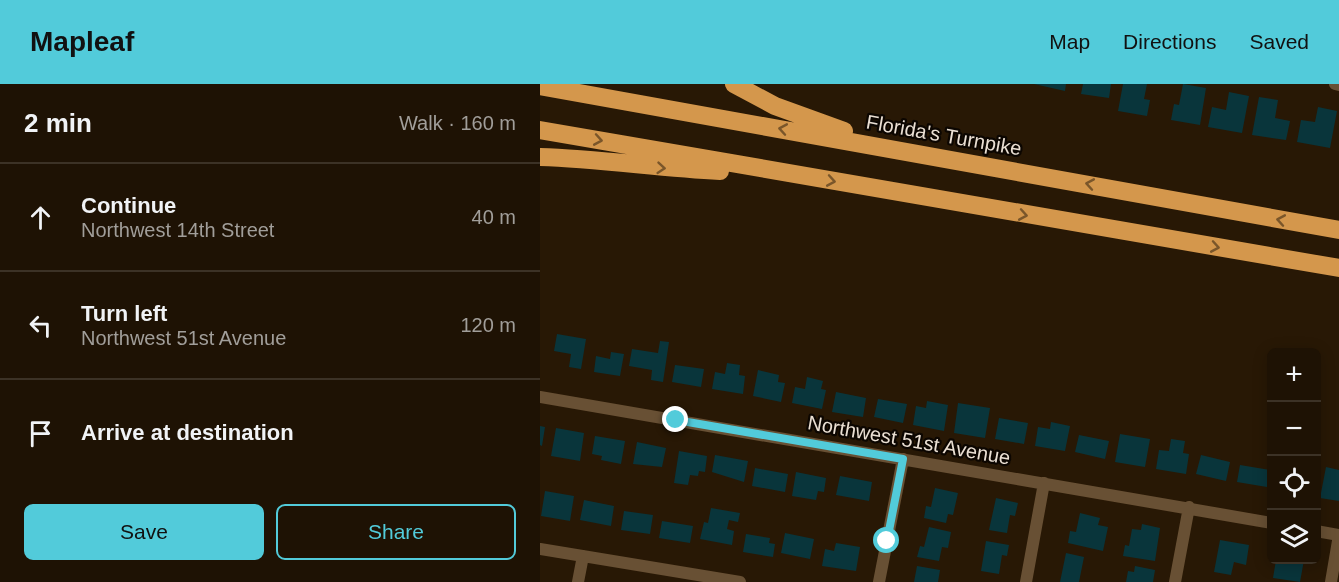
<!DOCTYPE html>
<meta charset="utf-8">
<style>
:root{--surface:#1e1204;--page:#2b2013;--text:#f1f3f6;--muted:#a19e9a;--line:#3c3226;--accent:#52cbda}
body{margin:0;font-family:Helvetica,sans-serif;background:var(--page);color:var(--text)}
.controls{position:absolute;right:18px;bottom:18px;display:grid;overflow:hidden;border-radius:9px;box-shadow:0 3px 15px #0003}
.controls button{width:54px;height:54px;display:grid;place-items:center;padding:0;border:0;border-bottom:2px solid var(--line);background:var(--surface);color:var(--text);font:30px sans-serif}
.stop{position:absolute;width:18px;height:18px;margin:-14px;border:4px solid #52cbda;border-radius:50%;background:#fff}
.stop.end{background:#52cbda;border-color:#fff;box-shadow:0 2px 6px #0008}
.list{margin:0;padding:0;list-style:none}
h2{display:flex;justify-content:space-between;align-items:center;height:78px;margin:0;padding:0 24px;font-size:26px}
h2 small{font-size:20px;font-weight:400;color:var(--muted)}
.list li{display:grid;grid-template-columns:39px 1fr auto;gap:18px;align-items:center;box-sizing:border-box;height:108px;padding:0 24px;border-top:2px solid var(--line)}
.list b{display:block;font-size:22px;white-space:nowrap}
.list p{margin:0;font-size:20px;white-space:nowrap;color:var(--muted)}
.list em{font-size:20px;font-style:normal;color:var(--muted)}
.actions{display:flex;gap:12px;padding:18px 24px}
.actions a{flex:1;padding:14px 0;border:2px solid var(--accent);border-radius:9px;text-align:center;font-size:21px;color:var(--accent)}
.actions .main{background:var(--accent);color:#111}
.icon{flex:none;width:33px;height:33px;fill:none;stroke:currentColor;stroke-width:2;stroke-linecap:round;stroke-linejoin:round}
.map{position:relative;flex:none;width:799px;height:498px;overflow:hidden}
header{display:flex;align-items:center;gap:36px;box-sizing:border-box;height:84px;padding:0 30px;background:var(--accent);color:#111}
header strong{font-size:28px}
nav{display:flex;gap:33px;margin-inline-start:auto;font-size:21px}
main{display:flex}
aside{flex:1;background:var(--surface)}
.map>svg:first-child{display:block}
.building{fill:#09353b}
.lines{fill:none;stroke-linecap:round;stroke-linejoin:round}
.minor{stroke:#685034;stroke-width:12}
.motorway{stroke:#d4974c;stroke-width:18}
.oneway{stroke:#7a562a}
.route{stroke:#52cbda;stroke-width:8}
.labels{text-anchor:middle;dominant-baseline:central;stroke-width:4.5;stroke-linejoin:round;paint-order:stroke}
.street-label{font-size:20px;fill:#eadfd3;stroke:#0c0601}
</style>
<header>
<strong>Mapleaf</strong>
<nav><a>Map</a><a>Directions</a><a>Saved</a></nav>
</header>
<main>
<aside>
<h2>2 min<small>Walk · 160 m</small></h2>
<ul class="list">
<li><svg class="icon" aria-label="ahead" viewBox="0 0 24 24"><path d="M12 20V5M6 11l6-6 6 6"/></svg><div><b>Continue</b><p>Northwest 14th Street</p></div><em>40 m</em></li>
<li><svg class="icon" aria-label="left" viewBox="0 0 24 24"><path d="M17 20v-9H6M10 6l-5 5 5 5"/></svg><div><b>Turn left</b><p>Northwest 51st Avenue</p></div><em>120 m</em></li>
<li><svg class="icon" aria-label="arrive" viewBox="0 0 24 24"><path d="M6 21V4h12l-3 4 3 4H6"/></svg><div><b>Arrive at destination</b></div></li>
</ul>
<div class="actions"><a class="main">Save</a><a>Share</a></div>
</aside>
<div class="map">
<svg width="799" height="498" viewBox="0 0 799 498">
<rect width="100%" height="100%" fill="#281805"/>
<path class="building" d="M494,0h32l-1,7z
M543,0h28l-2,14 -28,-4z
M583,0h24l-3,15 6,1 -3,16 -29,-5z
M643,0l23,4 -6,37 -29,-5 3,-16 5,1z
M689,8l20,4 -7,37 -34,-6 4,-20 14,3z
M719,13l19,3 -3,18 15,3 -4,19 -34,-5z
M778,23l19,4 -7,37 -33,-6 4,-22 14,2z
M17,250l29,5 -5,30 -12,-2 2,-13 -17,-3z
M120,257l9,1 -6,40 -12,-2 1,-10 -23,-4 3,-17 26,4z
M71,268l13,2 -4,22 -26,-4 2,-16 14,3z
M187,279l13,2 -1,10 6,1 -2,18 -31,-5 3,-17 10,2z
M135,281l29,4 -3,18 -29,-5z
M218,286l21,5 -1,7 7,1 -4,19 -28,-6z
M267,293l16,4 -2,8 5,1 -4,19 -30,-6 3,-16 10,2z
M296,308l30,6 -3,19 -31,-5z
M338,315l29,5 -4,19 -29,-6z
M387,317l21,4 -4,26 -31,-6 3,-19 10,2z
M418,319l32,5 -5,30 -31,-5z
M459,334l29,5 -4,21 -29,-5z
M511,338l19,4 -5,25 -30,-5 3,-19 12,2z
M0,342l5,1 -3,19 -2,-1z
M16,344l28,5 -4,28 -29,-5z
M580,350l30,5 -5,28 -30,-5z
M539,351l30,6 -4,18 -30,-7z
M55,352l30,5 -4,23 -20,-4 1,-4 -10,-2z
M631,355l14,2 -2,12 6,1 -3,20 -30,-5 3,-19 10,1z
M97,358l29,6 -4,19 -29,-3z
M139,367l28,5 -2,16 -6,-1 -1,5 -8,-1 -2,10 -14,-2z
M175,371l33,6 -4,21 -32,-10z
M661,371l29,7 -4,19 -30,-7z
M700,381l30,5 -3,17 -30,-5z
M786,383l13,3v31l-19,-3z
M215,384l33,6 -3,18 -33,-6z
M256,388l30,6 -2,14 -6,-1 -2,9 -24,-4z
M300,392l32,6 -3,19 -33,-6z
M395,404l23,5 -5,22 -5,-1 -2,9 -22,-5 2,-12 5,1z
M5,407l29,5 -4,25 -29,-5z
M456,414l22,5 -3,13 -5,-1 -3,18 -18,-3z
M44,416l30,6 -3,20 -31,-6z
M171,424l29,5 -2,9 -9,-2 -2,9 7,2 -2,14 -32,-6 4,-17 4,1z
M84,427l29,4 -3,19 -29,-4z
M540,429l20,5 -2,7 10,2 -5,24 -35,-8 2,-12 6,1z
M122,437l31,5 -3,17 -31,-5z
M602,440l18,4 -5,33 -32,-5 2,-11 4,1 3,-17 9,1z
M389,443l22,5 -3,16 -6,-1 -3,14 -22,-4 3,-11 4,1z
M245,449l29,6 -4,20 -29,-6z
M206,450l24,4 -1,5 6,1 -2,13 -30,-5z
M680,456l29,5 -3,20 -12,-3 -3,13 -17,-3z
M446,457l23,4 -2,11 -5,-1 -3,19 -18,-3z
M296,459l24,4 -4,24 -34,-5 3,-17 9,2z
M526,469l18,4 -5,25h-19z
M736,476h28l-4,22 -27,-4z
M377,482l23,4 -2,12h-24z
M595,482l20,4 -2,12h-27l2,-11 6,1z"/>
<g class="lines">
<path class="minor" d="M795,0l4,1
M0,313l732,126
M776,447l23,4
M0,465l200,33
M38,498l5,-26
M339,498l24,-123
M486,498l18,-99
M635,498l14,-75
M791,498l8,-47"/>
<path class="motorway" d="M194,0l41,22 69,25
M0,2l799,144
M0,46l799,138
M0,73c60,2 120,11 180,14"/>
</g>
<defs><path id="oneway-chevron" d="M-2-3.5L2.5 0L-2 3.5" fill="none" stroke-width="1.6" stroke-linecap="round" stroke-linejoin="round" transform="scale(1.5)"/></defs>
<g class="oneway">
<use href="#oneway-chevron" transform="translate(243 45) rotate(-170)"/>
<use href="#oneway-chevron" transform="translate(58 56) rotate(10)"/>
<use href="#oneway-chevron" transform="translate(121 84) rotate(5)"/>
<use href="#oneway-chevron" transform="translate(291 97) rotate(10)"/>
<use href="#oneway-chevron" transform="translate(550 100) rotate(-170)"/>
<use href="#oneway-chevron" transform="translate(483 131) rotate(10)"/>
<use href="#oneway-chevron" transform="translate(741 136) rotate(-170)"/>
<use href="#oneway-chevron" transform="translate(675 163) rotate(10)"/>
</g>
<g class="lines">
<path class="route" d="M136,336l227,39 -16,82"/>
</g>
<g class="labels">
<g class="street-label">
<text transform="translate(404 51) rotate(10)">Florida's Turnpike</text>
<text transform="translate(369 356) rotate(10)">Northwest 51st Avenue</text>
</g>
</g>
</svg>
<div class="controls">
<button>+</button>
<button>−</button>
<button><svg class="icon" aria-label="locate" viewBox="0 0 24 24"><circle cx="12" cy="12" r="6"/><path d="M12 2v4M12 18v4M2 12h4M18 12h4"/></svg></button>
<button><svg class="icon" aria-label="layers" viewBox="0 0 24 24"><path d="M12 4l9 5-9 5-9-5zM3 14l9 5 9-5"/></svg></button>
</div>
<div class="stop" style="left:347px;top:457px"></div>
<div class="stop end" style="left:136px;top:336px"></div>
</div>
</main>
